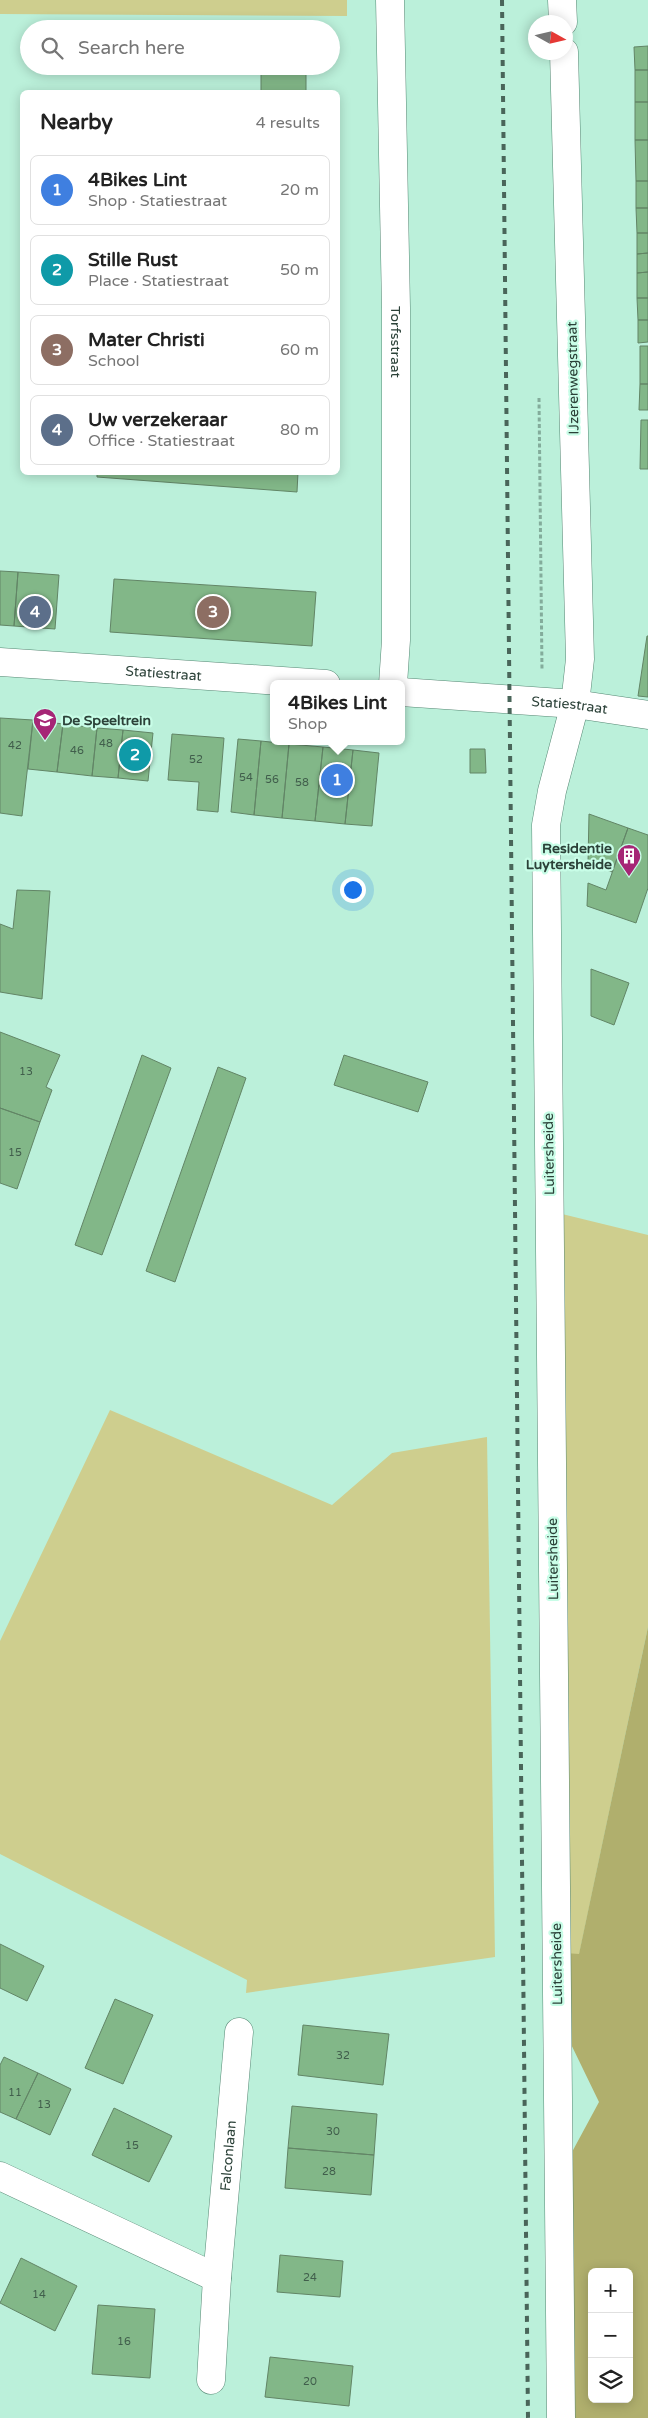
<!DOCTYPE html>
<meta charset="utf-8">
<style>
:root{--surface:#fff;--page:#f2f2f2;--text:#222;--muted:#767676;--line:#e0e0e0;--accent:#0f766e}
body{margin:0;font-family:"Varela Round",sans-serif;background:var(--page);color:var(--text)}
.controls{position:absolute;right:15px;bottom:15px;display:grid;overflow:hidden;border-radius:8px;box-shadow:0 2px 12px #0003}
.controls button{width:45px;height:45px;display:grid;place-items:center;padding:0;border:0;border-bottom:1px solid var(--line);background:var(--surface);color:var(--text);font:25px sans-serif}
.compass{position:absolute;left:528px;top:15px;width:45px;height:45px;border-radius:50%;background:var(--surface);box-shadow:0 2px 12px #0003;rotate:98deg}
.you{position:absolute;left:352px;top:889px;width:18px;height:18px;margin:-12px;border:4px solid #fff;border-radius:50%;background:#1a73e8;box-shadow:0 0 0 8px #1a73e833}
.badge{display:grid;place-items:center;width:32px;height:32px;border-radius:50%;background:var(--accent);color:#fff;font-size:16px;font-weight:700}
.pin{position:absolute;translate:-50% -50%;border:2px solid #fff;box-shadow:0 1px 5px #0006}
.popup{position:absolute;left:270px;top:680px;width:135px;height:65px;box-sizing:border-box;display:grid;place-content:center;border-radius:8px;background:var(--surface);filter:drop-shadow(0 1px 4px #0005);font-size:16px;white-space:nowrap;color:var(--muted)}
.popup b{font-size:19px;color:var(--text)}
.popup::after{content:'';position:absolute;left:50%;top:100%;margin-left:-10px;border:10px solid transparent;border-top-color:var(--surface)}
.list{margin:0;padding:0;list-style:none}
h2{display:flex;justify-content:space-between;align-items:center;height:65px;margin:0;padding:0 20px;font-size:21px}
h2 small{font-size:16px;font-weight:400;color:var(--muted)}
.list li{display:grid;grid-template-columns:32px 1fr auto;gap:15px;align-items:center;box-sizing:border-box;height:70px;margin:0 10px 10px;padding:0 10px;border:1px solid var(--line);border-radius:8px}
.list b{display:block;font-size:19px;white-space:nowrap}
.list p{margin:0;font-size:16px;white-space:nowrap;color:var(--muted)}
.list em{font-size:16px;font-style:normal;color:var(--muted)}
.icon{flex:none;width:28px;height:28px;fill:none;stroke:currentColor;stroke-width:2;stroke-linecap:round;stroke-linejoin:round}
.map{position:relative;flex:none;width:648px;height:2418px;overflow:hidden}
.search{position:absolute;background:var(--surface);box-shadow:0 2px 12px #0003;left:20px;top:20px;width:320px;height:55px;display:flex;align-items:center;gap:12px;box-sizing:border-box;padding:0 18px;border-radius:28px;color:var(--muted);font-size:19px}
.panel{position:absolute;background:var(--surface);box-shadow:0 2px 12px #0003;left:20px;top:90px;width:320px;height:385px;border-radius:8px}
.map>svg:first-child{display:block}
.green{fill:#cece8e}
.forest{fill:#b0af6d;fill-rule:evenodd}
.building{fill:#82b788;stroke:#628566}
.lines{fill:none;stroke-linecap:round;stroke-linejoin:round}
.minor-casing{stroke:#568874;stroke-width:29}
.path{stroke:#83ac9b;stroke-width:3;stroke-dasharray:4 2.5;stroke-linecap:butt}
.minor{stroke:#fff;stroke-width:28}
.rail{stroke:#496559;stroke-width:4;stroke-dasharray:6 6;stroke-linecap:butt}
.labels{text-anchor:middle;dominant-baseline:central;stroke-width:4.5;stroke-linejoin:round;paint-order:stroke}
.number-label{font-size:11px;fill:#415e4c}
.street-label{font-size:14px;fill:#2b4138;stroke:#c8fde7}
.poi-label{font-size:14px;font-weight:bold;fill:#2b4138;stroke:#c8fde7;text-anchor:start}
</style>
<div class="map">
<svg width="648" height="2418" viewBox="0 0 648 2418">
<rect width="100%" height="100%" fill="#bbf0da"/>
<path class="green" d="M0,0h347v16l-347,-2z
M562,1214l86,21v392l-69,328 -14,-2z
M110,1410l222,95 60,-52 95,-16 8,520 -249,36 1,-13 -247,-126v-213z"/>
<path class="forest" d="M648,1627v791h-74l-2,-266 27,-50 -32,-66 -2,-83 14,1zM592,2272h37v127h-37z"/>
<path class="building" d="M648,46v24h-13l-1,-23z
M261,66h45v26h-45z
M635,70h13v32h-13z
M635,102h13v38h-13z
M635,140h13v41h-12z
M636,181h12v27h-12z
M636,208h12v25h-11z
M637,233h11v20l-11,1z
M648,253v19l-11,1v-19z
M648,272v26h-11v-25z
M637,298h11v22h-10z
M638,320h10v22l-10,1z
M640,346h8v38h-8z
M640,384h8v26h-9z
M641,420h7v49h-8z
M97,472h201l-1,20 -200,-15z
M0,571l18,1 -4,54 -14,-1z
M18,572l41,3 -4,54 -41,-3z
M114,579l202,13 -4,54 -202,-14z
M647,636h1v61l-10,-1z
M0,718l33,2 -11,96 -22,-3z
M33,720l30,4 -6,48 -29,-3z
M63,724l34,4 -5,48 -35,-4z
M97,728l26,2 -5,48 -26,-2z
M123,730l30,3 -5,48 -30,-3z
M172,734l52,4 -6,74 -21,-2 2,-28 -31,-2z
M238,739l23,2 -7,74 -23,-3z
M261,741l28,3 -7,74 -28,-3z
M289,744l34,3 -8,74 -33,-3z
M323,747l30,3 -8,74 -30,-3z
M470,749h15l1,24h-16z
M353,750l26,3 -7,73 -27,-2z
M589,814l39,14 -16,44 -24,-9z
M628,828l20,7v53l-12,35 -49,-17 1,-23 18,7z
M17,890l33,1 -8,108 -42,-7v-68l13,5z
M591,969l38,14 -15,42 -23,-9z
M0,1032l60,23 -14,32 6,3 -12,32 -40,-14z
M142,1055l29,13 -69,187 -27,-10z
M344,1055l84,27 -10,30 -84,-27z
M218,1067l28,11 -71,204 -29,-11z
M0,1108l40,14 -23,67 -17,-6z
M0,1944l44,22 -17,35 -27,-13z
M115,1999l38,16 -30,69 -38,-16z
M303,2025l86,9 -6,51 -85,-10z
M4,2057l34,16 -22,46 -16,-7v-47z
M38,2073l33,16 -21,46 -34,-16z
M292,2106l85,8 -3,41 -86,-7z
M114,2108l58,28 -23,46 -57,-27z
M288,2148l86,7 -3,40 -86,-7z
M280,2255l63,6 -3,36 -63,-5z
M21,2258l56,28 -22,45 -55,-28z
M98,2305l57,4 -5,69 -58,-4z
M270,2357l83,9 -4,40 -84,-9z"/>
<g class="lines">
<g class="minor-casing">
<g id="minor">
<path id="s1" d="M390,0l6,308v332l-3,44"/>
<path d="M562,0l1,22"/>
<path id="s2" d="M0,662l326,22"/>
<path id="s3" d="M401,692l174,12 73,11"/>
<path d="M0,2176l217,102"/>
<path id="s4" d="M211,2380l6,-102 22,-246"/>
<path d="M561,2418l-15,-1593 6,-34 23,-87 5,-45 -16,-607"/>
</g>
</g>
<path class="path" d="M539,398l3,272"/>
<use href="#minor" class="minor"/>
<path class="rail" d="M502,0l26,2418"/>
</g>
<defs>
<g id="school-pin" transform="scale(1.25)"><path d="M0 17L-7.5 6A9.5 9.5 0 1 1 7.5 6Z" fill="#a62676" stroke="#c8fde7"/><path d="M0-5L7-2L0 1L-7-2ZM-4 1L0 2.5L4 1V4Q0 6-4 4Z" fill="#fff"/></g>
<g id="building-pin" transform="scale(1.25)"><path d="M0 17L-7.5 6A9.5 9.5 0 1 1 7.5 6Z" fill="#a62676" stroke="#c8fde7"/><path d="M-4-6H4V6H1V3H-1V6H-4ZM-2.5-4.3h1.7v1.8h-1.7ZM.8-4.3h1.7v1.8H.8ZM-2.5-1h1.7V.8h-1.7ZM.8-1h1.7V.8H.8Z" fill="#fff"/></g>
</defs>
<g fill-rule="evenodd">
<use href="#school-pin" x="45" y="720"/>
<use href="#building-pin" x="629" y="856"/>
</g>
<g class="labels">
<g class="number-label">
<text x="106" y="743">48</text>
<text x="15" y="745">42</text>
<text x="77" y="750">46</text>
<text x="196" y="759">52</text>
<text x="246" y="777">54</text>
<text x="272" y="779">56</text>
<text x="302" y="782">58</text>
<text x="26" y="1071">13</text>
<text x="15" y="1152">15</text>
<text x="343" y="2055">32</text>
<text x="15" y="2092">11</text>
<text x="44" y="2104">13</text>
<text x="333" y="2131">30</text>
<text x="132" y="2145">15</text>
<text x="329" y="2171">28</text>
<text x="310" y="2277">24</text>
<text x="39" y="2294">14</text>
<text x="124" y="2341">16</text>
<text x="310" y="2381">20</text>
</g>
<g class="street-label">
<text stroke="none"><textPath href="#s1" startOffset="342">Torfsstraat</textPath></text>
<text transform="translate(573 378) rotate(-91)">IJzerenwegstraat</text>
<text stroke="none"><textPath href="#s2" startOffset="164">Statiestraat</textPath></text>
<text stroke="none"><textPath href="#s3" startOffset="169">Statiestraat</textPath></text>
<text transform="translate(549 1154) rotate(-91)">Luitersheide</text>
<text transform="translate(553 1559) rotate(-91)">Luitersheide</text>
<text transform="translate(557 1964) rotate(-91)">Luitersheide</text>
<text stroke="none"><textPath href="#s4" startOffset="225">Falconlaan</textPath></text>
</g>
<g class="poi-label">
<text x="62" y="720">De Speeltrein</text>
<text x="612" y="848" text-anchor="end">Residentie<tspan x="612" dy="16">Luytersheide</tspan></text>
</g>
</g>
</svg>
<div class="controls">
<button>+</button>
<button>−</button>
<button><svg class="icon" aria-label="layers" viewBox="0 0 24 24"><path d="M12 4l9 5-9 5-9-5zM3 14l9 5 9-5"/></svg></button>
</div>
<svg class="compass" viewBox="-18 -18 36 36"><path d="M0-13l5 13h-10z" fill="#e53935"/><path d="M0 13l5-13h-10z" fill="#767676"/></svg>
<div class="you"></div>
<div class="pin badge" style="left:337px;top:780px;background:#3f7fe0">1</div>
<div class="popup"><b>4Bikes Lint</b>Shop</div>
<div class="pin badge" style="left:135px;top:755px;background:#0f9aa8">2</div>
<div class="pin badge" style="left:213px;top:612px;background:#8d6e63">3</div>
<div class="pin badge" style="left:35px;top:612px;background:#5c6f8a">4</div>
<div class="search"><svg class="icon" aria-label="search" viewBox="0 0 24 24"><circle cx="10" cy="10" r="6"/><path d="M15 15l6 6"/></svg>Search here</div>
<section class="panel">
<h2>Nearby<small>4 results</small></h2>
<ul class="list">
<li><span class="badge" style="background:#3f7fe0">1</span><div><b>4Bikes Lint</b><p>Shop · Statiestraat</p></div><em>20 m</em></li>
<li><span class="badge" style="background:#0f9aa8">2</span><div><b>Stille Rust</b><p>Place · Statiestraat</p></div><em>50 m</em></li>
<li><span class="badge" style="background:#8d6e63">3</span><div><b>Mater Christi</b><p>School</p></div><em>60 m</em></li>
<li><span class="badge" style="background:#5c6f8a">4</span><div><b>Uw verzekeraar</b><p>Office · Statiestraat</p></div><em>80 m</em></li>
</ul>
</section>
</div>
